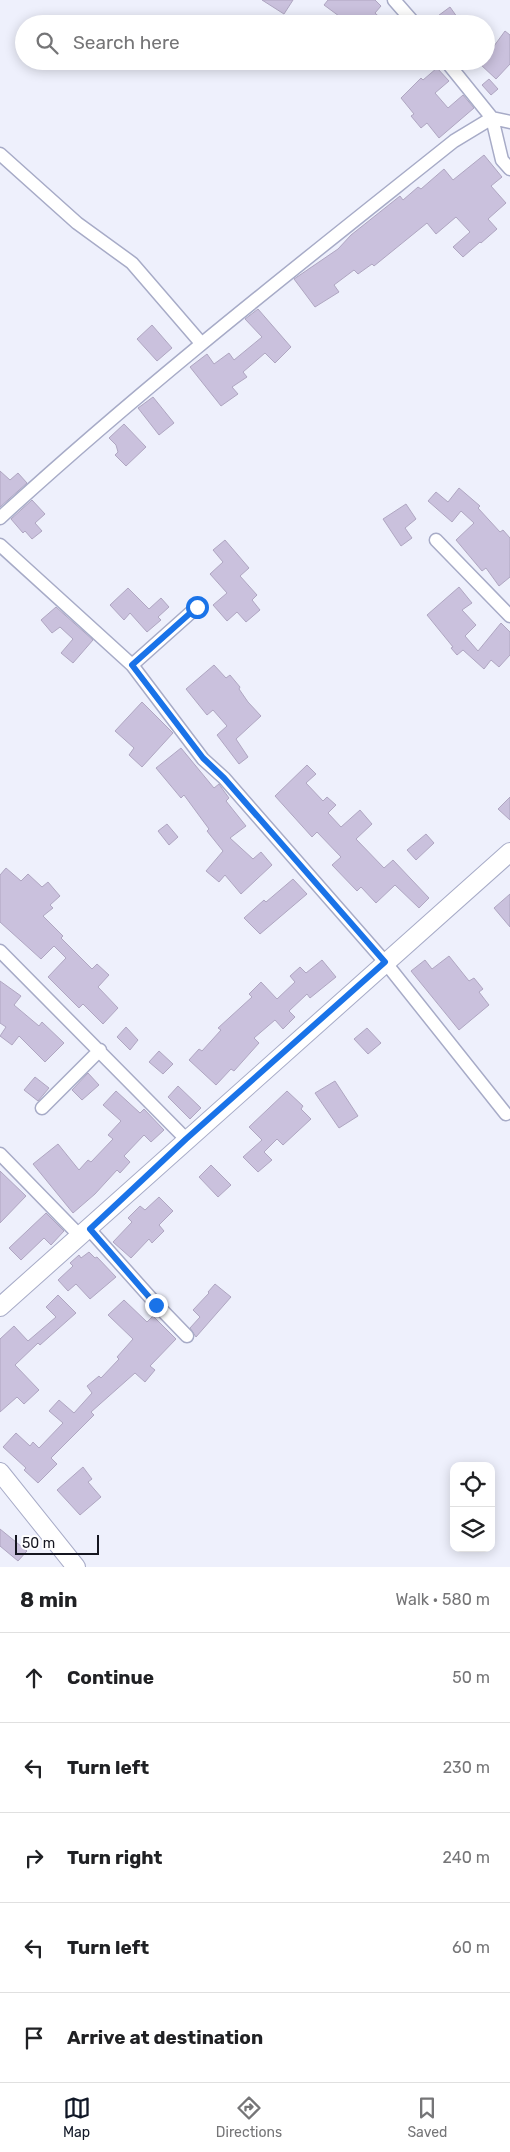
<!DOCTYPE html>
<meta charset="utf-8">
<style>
:root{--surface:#fff;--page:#f2f2f2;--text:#202124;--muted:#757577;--line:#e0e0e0;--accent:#111827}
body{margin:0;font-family:Rubik,sans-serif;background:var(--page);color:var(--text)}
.controls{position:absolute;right:15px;bottom:15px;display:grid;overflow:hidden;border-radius:10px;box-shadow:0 2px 12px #0003}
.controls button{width:45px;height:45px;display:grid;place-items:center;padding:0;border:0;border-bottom:1px solid var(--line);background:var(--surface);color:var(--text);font:25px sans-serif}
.scale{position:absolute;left:15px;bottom:12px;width:84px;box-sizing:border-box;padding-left:5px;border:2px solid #151620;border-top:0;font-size:14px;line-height:18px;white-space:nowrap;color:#151620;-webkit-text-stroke:4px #fefefe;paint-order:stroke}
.stop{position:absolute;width:15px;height:15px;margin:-11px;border:4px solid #1a73e8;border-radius:50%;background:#fff}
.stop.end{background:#1a73e8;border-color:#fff;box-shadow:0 1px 5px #0008}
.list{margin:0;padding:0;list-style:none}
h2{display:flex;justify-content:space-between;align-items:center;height:65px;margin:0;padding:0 20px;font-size:21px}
h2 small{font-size:16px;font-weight:400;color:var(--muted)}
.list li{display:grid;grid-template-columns:32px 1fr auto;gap:15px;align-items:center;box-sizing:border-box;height:90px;padding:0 20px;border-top:1px solid var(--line)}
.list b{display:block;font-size:19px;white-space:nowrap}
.list em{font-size:16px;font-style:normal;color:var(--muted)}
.icon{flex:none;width:28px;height:28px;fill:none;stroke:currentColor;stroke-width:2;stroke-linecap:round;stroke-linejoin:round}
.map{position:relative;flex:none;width:510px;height:1567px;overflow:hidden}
.search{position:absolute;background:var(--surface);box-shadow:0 2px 12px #0003;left:15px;right:15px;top:15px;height:55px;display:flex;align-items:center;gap:12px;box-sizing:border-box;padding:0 18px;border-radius:28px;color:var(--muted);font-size:19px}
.sheet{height:515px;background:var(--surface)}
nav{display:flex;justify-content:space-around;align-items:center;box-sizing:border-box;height:70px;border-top:1px solid var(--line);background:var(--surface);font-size:14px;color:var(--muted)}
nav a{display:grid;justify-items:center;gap:2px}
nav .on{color:var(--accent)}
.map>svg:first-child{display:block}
.building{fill:#cac1dd;stroke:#afa6c1}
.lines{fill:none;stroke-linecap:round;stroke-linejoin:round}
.street-casing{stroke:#a7abc7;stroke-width:15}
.secondary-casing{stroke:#a7abc7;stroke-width:20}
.street{stroke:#fff;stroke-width:12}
.secondary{stroke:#fff;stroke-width:18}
.route{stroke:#1a73e8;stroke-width:6}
</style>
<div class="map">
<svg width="510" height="1567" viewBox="0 0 510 1567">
<rect width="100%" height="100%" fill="#eef0fc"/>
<path class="building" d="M262,0h31l-9,14z
M328,0h47l6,6 -6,7 12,11h-48l4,-5 -19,-14z
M450,7l12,17h-35z
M505,31l5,4v29l-14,15 -16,-15 6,-3v-4z
M437,68l12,13 -14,12 13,15 15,-13 11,13 -35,30 -12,-15 -6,5 -10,-12 3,-2 -13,-16 20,-20 2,2z
M489,79l9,10 -7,6 -9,-10z
M484,155l18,22 -11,9 15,17 -18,16 9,10 -16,14 -1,-1 -17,15 -10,-10 17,-15 -14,-15 -20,17 -9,-11 -53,43 -2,-2 -14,10 -4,-4 -20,15 5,7 -24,15 -21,-28 44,-30 13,-14 49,-39 3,4 15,-13 3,2 23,-20 9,11z
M258,309l33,38 -16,16 -10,-10 -22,19 4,5 -15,10 6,7 -17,12 -31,-39 17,-13 7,10 15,-11 5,7 28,-23 -17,-18z
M152,325l20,23 -15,13 -20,-22z
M153,397l21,26 -15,12 -21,-27z
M124,424l22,23 -20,19 -11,-11 3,-3 -2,-7 -7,-7z
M0,471l10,9 8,-7 9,10 -27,24z
M459,488l21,18 -2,2 22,24 3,-2 7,8v39l-11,9 -13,-18 -4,3 -26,-31 18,-17 -13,-12 -9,11 -24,-21 8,-9 12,10z
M32,500l13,14 -10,9 7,8 -10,8 -7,-8 -2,2 -12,-14z
M406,504l10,15 -11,9 7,10 -11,8 -18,-27z
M225,540l24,28 -9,8 17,19 -5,5 8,10 -14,12 -9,-10 -10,9 -14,-16 14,-12 -17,-19 13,-12 -10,-12z
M459,587l13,16 -10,7 14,15 -11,11 13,15 23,-28 9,9v23l-11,12 -8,-7 -7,9 -21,-19 -6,5 -6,-7 2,-1 -26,-32z
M128,588l21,21 12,-11 8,9 -11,10 3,3 -14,12 -17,-19 -6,7 -14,-15z
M56,607l37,33 -20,23 -12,-10 12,-14 -13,-12 -8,6 -11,-13z
M214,665l12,13 4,-3 10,12 -1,2 9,13 13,14 -25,23 12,18 -9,7 -22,-29 10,-9 -14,-16 -6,5 -21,-26z
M142,702l31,31 -31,34 -13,-12 5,-7 -19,-17z
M181,748l33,40 5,-4 2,3 8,11 -3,3 20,25 -16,12 23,21 8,-7 11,13 -31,29 -16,-19 -6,7 -13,-11 17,-20 -16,-20 2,-2 -25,-34 -3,3 -25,-30z
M307,765l9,9 -10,9 17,18 4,-4 9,8 -8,8 13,14 19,-17 12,14 -16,15 28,29 9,-8 36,38 -10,10 -24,-23 -19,18 -15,-16 -4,4 -25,-26 9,-8 -24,-25 -5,5 -37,-41z
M510,797v23l-12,-11z
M167,824l11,13 -9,8 -11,-14z
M426,834l8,9 -18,17 -9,-10z
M6,868l15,13 7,-7 14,13 6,-5 12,14 -10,9 3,3 -10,8 20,20 -2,2 31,31 5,-5 12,11 -11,12 20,21 -15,16 -20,-20 -4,4 -31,-31 18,-19 -12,-12 -13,13 -41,-37v-47z
M293,879l14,15 -47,40 -16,-16 20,-18 2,2z
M510,894v33l-16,-19z
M449,956l20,25 5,-3 9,11 -4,3 10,13 -30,25 -48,-59 14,-11 7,9z
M322,960l14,17 -26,21 -3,-4 -18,17 6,6 -12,12 -8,-9 -21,18 5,5 -25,28 -3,-2 -15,16 -27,-25 10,-11 3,2 19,-21 -3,-2 34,-31 -3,-3 12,-12 16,17 18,-17 -5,-6 10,-9 6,6z
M0,981l21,15 -7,9 25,21 3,-4 22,21 -19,19 -26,-26 -7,9 -12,-9 6,-9 -6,-4z
M126,1027l12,13 -8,10 -13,-13z
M367,1028l14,15 -13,11 -14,-15z
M159,1051l14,13 -10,10 -14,-12z
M88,1073l11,12 -17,15 -10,-10z
M35,1077l14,11 -11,13 -14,-11z
M335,1081l23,35 -19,12 -24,-35z
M178,1086l23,22 -11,11 -22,-22z
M116,1091l24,22 4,-4 20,21 -13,12 -7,-7 -20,21 6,6 -10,11 -3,-3 -22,24 -22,19 -40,-49 25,-20 21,26 9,-10 3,2 22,-23 -5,-4 13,-14 -18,-16z
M287,1091l16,15 -2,3 10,10 -28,26 -6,-6 -13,13 8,8 -14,12 -15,-15 19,-17 -13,-13z
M211,1165l20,20 -13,12 -19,-20z
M0,1171l26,25 -26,27z
M159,1197l14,14 -14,14 5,6 -12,12 -3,-4 -18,19 -18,-16 19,-20 -4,-4 12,-12 5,4z
M46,1213l18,18 -13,14 -7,-7 -23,22 -12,-12z
M89,1252l6,6 2,-1 19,20 -26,22 -14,-15 -8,7 -10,-11 15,-14 -3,-3 9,-8 2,3z
M215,1284l16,13 -35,40 -6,-9 10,-11 -7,-7 16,-17 -1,-1z
M58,1295l18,18 -36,32 -2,-2 -23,22 24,25 -15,14 -7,-7 -17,15v-73l14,-13 14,15 28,-24 -10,-10z
M124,1300l23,22 6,-6 23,23 -26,27 5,4 -10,12 -10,-9 -44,39 3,3 -43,43 6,6 -19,19 -14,-13 2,-2 -23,-21 13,-14 14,13 3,-4 6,6 24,-25 -14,-12 10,-11 15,13 18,-20 -5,-7 12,-10 2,2 18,-19 -2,-2 16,-18 -25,-24z
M83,1467l9,12 -4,3 13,15 -21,18 -23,-25z
M0,1529l27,22 -9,10 -18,-15z"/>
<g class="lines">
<g class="street-casing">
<path id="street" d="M394,0l21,24
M446,61l46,57 10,42 8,9
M0,154l77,69 55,40 69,80
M0,518c145,-133 300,-254 454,-377l38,-23 18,4
M436,540l74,76
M0,545l132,120 71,94 21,19 161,184 121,152
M132,665l65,-58
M0,951l186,188
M42,1108l58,-58
M0,1154l80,82
M89,1229l68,76 30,31"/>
</g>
<g class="secondary-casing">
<path id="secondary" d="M0,1307l510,-455
M0,1472l76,95"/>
</g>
<use href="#street" class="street"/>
<use href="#secondary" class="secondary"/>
</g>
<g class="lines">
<path class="route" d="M156,1305l-66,-76 96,-90 199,-177 -161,-184 -21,-20 -71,-93 65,-58"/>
</g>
</svg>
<div class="controls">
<button><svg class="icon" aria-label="locate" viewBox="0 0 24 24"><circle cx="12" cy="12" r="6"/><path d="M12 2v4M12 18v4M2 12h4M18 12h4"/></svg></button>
<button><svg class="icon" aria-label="layers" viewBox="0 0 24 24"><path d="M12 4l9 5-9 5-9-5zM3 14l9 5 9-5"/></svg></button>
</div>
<div class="scale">50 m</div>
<div class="stop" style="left:197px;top:607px"></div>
<div class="stop end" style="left:156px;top:1305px"></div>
<div class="search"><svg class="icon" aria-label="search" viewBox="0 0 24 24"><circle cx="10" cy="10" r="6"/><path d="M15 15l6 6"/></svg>Search here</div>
</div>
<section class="sheet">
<h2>8 min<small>Walk · 580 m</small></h2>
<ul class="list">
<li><svg class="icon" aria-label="ahead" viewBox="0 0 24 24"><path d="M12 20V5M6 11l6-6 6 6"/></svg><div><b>Continue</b></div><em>50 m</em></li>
<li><svg class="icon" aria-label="left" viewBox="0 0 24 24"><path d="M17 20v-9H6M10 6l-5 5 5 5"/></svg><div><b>Turn left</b></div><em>230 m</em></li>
<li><svg class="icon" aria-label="right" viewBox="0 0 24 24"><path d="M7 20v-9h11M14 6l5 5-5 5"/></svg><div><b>Turn right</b></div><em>240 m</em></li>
<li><svg class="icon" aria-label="left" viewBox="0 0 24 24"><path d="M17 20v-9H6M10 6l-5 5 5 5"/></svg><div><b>Turn left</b></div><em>60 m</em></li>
<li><svg class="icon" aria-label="arrive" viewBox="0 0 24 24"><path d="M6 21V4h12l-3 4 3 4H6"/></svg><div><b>Arrive at destination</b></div></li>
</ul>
</section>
<nav>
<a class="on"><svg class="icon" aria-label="map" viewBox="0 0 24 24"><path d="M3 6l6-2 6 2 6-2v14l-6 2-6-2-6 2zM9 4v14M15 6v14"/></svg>Map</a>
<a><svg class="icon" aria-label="directions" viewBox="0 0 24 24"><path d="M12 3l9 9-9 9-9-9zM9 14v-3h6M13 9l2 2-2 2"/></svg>Directions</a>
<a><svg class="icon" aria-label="saved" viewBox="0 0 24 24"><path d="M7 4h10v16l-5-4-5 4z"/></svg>Saved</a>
</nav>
